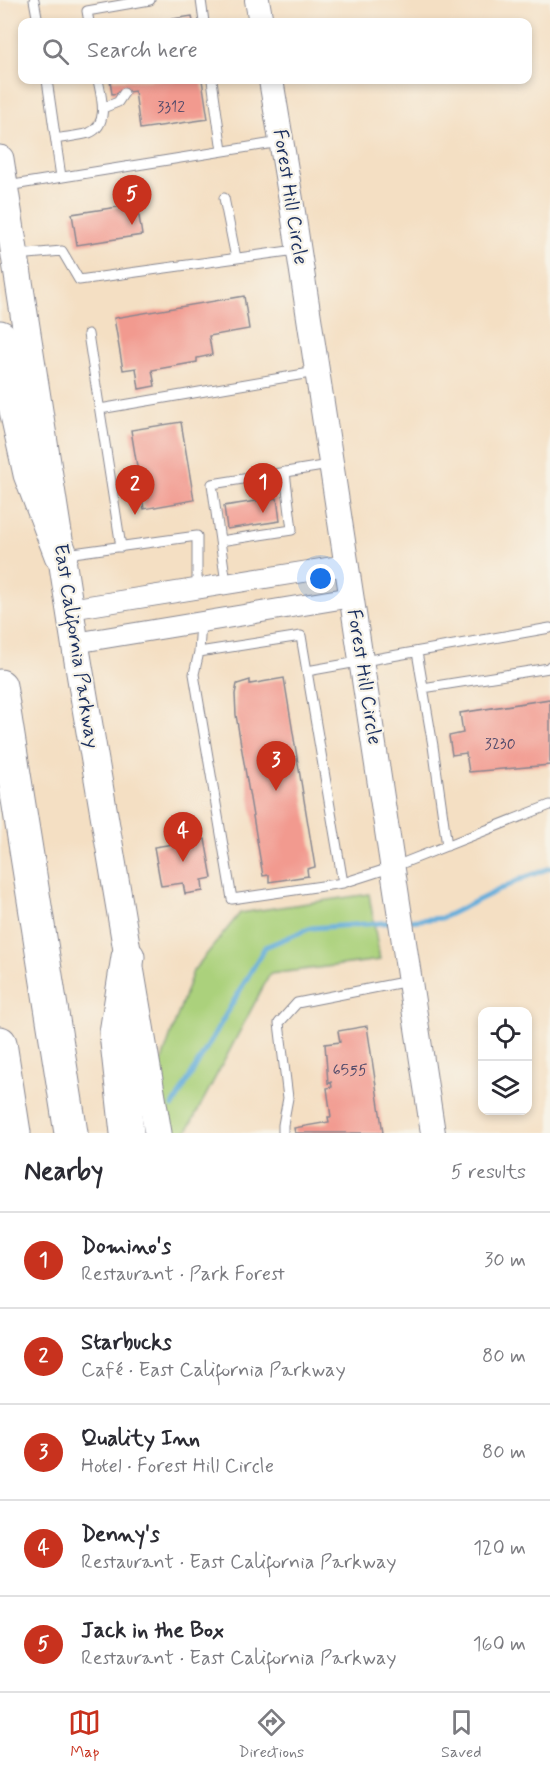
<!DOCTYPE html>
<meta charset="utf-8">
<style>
:root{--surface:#fff;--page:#f7f7f7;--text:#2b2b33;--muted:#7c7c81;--line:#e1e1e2;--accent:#c8321e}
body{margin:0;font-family:Mynerve,sans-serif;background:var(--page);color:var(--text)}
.controls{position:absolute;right:18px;bottom:18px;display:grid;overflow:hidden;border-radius:12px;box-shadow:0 3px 9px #0003}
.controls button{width:54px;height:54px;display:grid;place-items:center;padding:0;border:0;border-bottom:2px solid var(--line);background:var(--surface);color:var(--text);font:30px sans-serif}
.you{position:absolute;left:321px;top:579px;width:21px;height:21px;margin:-15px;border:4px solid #fff;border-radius:50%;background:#1a73e8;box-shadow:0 0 0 9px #1a73e833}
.badge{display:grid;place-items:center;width:39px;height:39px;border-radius:50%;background:var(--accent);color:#fff;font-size:20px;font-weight:700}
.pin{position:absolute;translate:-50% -50px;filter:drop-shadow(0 2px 3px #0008)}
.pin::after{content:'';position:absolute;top:32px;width:21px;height:18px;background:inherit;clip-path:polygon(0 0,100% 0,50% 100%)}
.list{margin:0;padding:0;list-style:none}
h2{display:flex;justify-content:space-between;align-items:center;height:78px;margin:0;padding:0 24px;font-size:26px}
h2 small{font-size:20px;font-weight:400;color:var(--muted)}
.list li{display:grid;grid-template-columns:39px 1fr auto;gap:18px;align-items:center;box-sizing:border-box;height:96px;padding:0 24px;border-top:2px solid var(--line)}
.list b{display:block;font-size:22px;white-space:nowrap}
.list p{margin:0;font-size:20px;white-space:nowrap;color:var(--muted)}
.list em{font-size:20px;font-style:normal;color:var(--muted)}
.icon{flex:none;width:33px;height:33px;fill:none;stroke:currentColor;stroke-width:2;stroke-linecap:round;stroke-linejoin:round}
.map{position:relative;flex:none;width:550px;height:1133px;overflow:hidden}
.search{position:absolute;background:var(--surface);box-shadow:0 3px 9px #0003;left:18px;right:18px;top:18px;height:66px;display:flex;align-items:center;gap:15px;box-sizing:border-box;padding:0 21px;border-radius:12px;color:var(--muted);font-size:22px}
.sheet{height:558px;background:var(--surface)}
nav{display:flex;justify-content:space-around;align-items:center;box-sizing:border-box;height:84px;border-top:2px solid var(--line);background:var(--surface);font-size:16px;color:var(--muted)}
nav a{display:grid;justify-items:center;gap:3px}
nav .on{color:var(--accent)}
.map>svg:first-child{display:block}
.green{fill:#abd17b;stroke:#63806c;stroke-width:1.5}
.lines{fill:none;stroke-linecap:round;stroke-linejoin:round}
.stream{stroke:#63addb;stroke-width:5}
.building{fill:#f29a8f}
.service-casing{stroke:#888790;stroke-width:11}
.minor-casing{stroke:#888790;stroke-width:22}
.tertiary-casing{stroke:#888790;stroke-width:26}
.secondary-casing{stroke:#888790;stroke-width:29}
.motorway-casing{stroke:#888790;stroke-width:35}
.service{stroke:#fff;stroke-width:9}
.minor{stroke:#fff;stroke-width:20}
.tertiary{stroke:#fff;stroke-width:24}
.secondary{stroke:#fff;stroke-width:27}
.motorway{stroke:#fff;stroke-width:33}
.labels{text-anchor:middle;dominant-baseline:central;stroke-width:4.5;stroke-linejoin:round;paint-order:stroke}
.number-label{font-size:16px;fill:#514a6a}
.street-label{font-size:20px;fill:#1b2f5e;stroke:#f7f3e8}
</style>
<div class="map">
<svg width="550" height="1133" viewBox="0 0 550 1133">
<rect width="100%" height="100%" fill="#f7f3e8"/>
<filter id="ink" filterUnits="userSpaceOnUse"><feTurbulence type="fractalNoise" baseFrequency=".0167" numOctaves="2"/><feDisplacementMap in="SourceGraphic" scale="12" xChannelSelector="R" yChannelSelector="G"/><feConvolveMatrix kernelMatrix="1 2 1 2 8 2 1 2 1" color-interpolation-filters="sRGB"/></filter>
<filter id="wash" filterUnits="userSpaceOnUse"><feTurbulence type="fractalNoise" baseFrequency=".008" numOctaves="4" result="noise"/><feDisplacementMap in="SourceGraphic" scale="24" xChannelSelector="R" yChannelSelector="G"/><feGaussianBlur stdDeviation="1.35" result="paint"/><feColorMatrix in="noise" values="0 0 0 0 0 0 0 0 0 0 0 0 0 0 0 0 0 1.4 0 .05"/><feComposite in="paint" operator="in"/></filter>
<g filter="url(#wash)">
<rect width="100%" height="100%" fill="#f4dfc3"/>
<path class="green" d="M369,894l11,66 -110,14 -84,159h-19l-8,-64 34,-98 47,-58z"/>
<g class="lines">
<path class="stream" d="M406,921l36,-3 81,-40 27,-10
M173,1106l92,-159 46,-19 83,-6"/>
</g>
<g id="blocks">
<path class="building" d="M192,16l1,6h-33v-1z
M110,80h92l6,39 -68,10 -5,-38 -23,3z
M137,204l5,31 -65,10 -5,-31z
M244,296l5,33 -40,7 3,19 -15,3v4l-45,8 3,16 -16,3 -3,-21 -13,2 -9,-52z
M181,422l13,78 -50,9 -13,-79z
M277,498l3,23 -53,8 -3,-23z
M284,678l31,189 -8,2 1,7 -39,6v-7l-6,1 -27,-161 -1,-21 2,-10 13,-4v4z
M550,699v66l-81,7 -3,-19 -14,2 -3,-19 14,-3 -3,-20z
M185,834l1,8 19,-3 7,39 -10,2 1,11 -18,3 -2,-11 -22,3 -7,-39 19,-3 -1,-8z
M367,1026l16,107h-88l-1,-5 35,-6 -1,-5h3l-4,-29 5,-1 -1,-5 -3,1 -3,-39 15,-2 -2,-11z"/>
</g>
</g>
<g filter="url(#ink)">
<use href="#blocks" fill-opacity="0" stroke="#888790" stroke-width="1.5"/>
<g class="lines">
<g class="service-casing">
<path id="service" d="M34,0l4,22
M201,0l3,22
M89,22l-2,-11 63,-11
M47,80l14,97
M212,80l10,71
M103,108l15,-6 6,-9
M56,139c10,-2 23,-3 33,-6 21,-8 12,-38 9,-53
M7,186l273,-44
M224,198l12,60
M17,255l45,-4 17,29 217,-30
M88,334l33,213
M100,409l216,-37
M220,541l72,-11 -7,-58
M66,554l131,-18v52
M226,583l-14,-99 117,-19
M201,622l-2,30 -5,22 38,225 111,-16 50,-16 157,-62
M199,652l102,-16 42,247
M417,652l16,94 14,100
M307,671l243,-43
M423,688l126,-20 1,-2
M283,1133v-8l5,-27 -9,-75 18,-20 112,-22"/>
</g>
<g class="minor-casing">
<path id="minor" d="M70,609l276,-44
M75,643l277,-46"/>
</g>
<g class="tertiary-casing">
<path id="tertiary" d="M257,0l4,22
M271,80l21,126 141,927"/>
</g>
<g class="secondary-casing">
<path id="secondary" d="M0,159l75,484 83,490"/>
</g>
<g class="motorway-casing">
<path id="motorway" d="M0,337l30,137 31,81
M0,686l71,447
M0,1043l14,90
M127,1133l-11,-100 12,-76"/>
</g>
<use href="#service" class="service"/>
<use href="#minor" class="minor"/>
<use href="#tertiary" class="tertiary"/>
<use href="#secondary" class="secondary"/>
<use href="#motorway" class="motorway"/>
</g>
</g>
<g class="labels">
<g class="number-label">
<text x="171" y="107">3312</text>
<text x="500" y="744">3230</text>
<text x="350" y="1070">6555</text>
</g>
<g class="street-label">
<text transform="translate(290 197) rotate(81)">Forest Hill Circle</text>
<text transform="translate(76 646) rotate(81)">East California Parkway</text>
<text transform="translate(364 677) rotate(81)">Forest Hill Circle</text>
</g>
</g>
</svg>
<div class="controls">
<button><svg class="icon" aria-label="locate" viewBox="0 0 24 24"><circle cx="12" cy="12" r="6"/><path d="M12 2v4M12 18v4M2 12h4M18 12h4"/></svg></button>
<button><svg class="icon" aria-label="layers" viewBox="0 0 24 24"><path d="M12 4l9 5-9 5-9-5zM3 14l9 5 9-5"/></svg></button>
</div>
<div class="you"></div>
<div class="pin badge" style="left:263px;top:513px">1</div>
<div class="pin badge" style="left:135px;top:515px">2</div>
<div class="pin badge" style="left:276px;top:791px">3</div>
<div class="pin badge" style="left:183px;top:862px">4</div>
<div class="pin badge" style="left:132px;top:225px">5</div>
<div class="search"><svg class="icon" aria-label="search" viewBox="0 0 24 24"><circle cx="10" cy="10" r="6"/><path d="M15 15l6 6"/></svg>Search here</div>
</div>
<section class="sheet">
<h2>Nearby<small>5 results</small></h2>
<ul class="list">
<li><span class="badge">1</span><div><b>Domino's</b><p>Restaurant · Park Forest</p></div><em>30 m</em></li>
<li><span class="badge">2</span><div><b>Starbucks</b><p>Café · East California Parkway</p></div><em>80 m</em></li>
<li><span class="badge">3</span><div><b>Quality Inn</b><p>Hotel · Forest Hill Circle</p></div><em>80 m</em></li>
<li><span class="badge">4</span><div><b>Denny's</b><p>Restaurant · East California Parkway</p></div><em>120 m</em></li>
<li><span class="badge">5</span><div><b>Jack in the Box</b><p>Restaurant · East California Parkway</p></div><em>160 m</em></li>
</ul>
</section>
<nav>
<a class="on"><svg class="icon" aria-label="map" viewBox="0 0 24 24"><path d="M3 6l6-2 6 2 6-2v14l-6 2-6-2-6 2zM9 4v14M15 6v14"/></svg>Map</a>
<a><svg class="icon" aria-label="directions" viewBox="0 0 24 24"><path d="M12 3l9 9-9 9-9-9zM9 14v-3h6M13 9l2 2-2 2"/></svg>Directions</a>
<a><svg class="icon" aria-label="saved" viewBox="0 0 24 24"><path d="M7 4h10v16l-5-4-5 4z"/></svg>Saved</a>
</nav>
